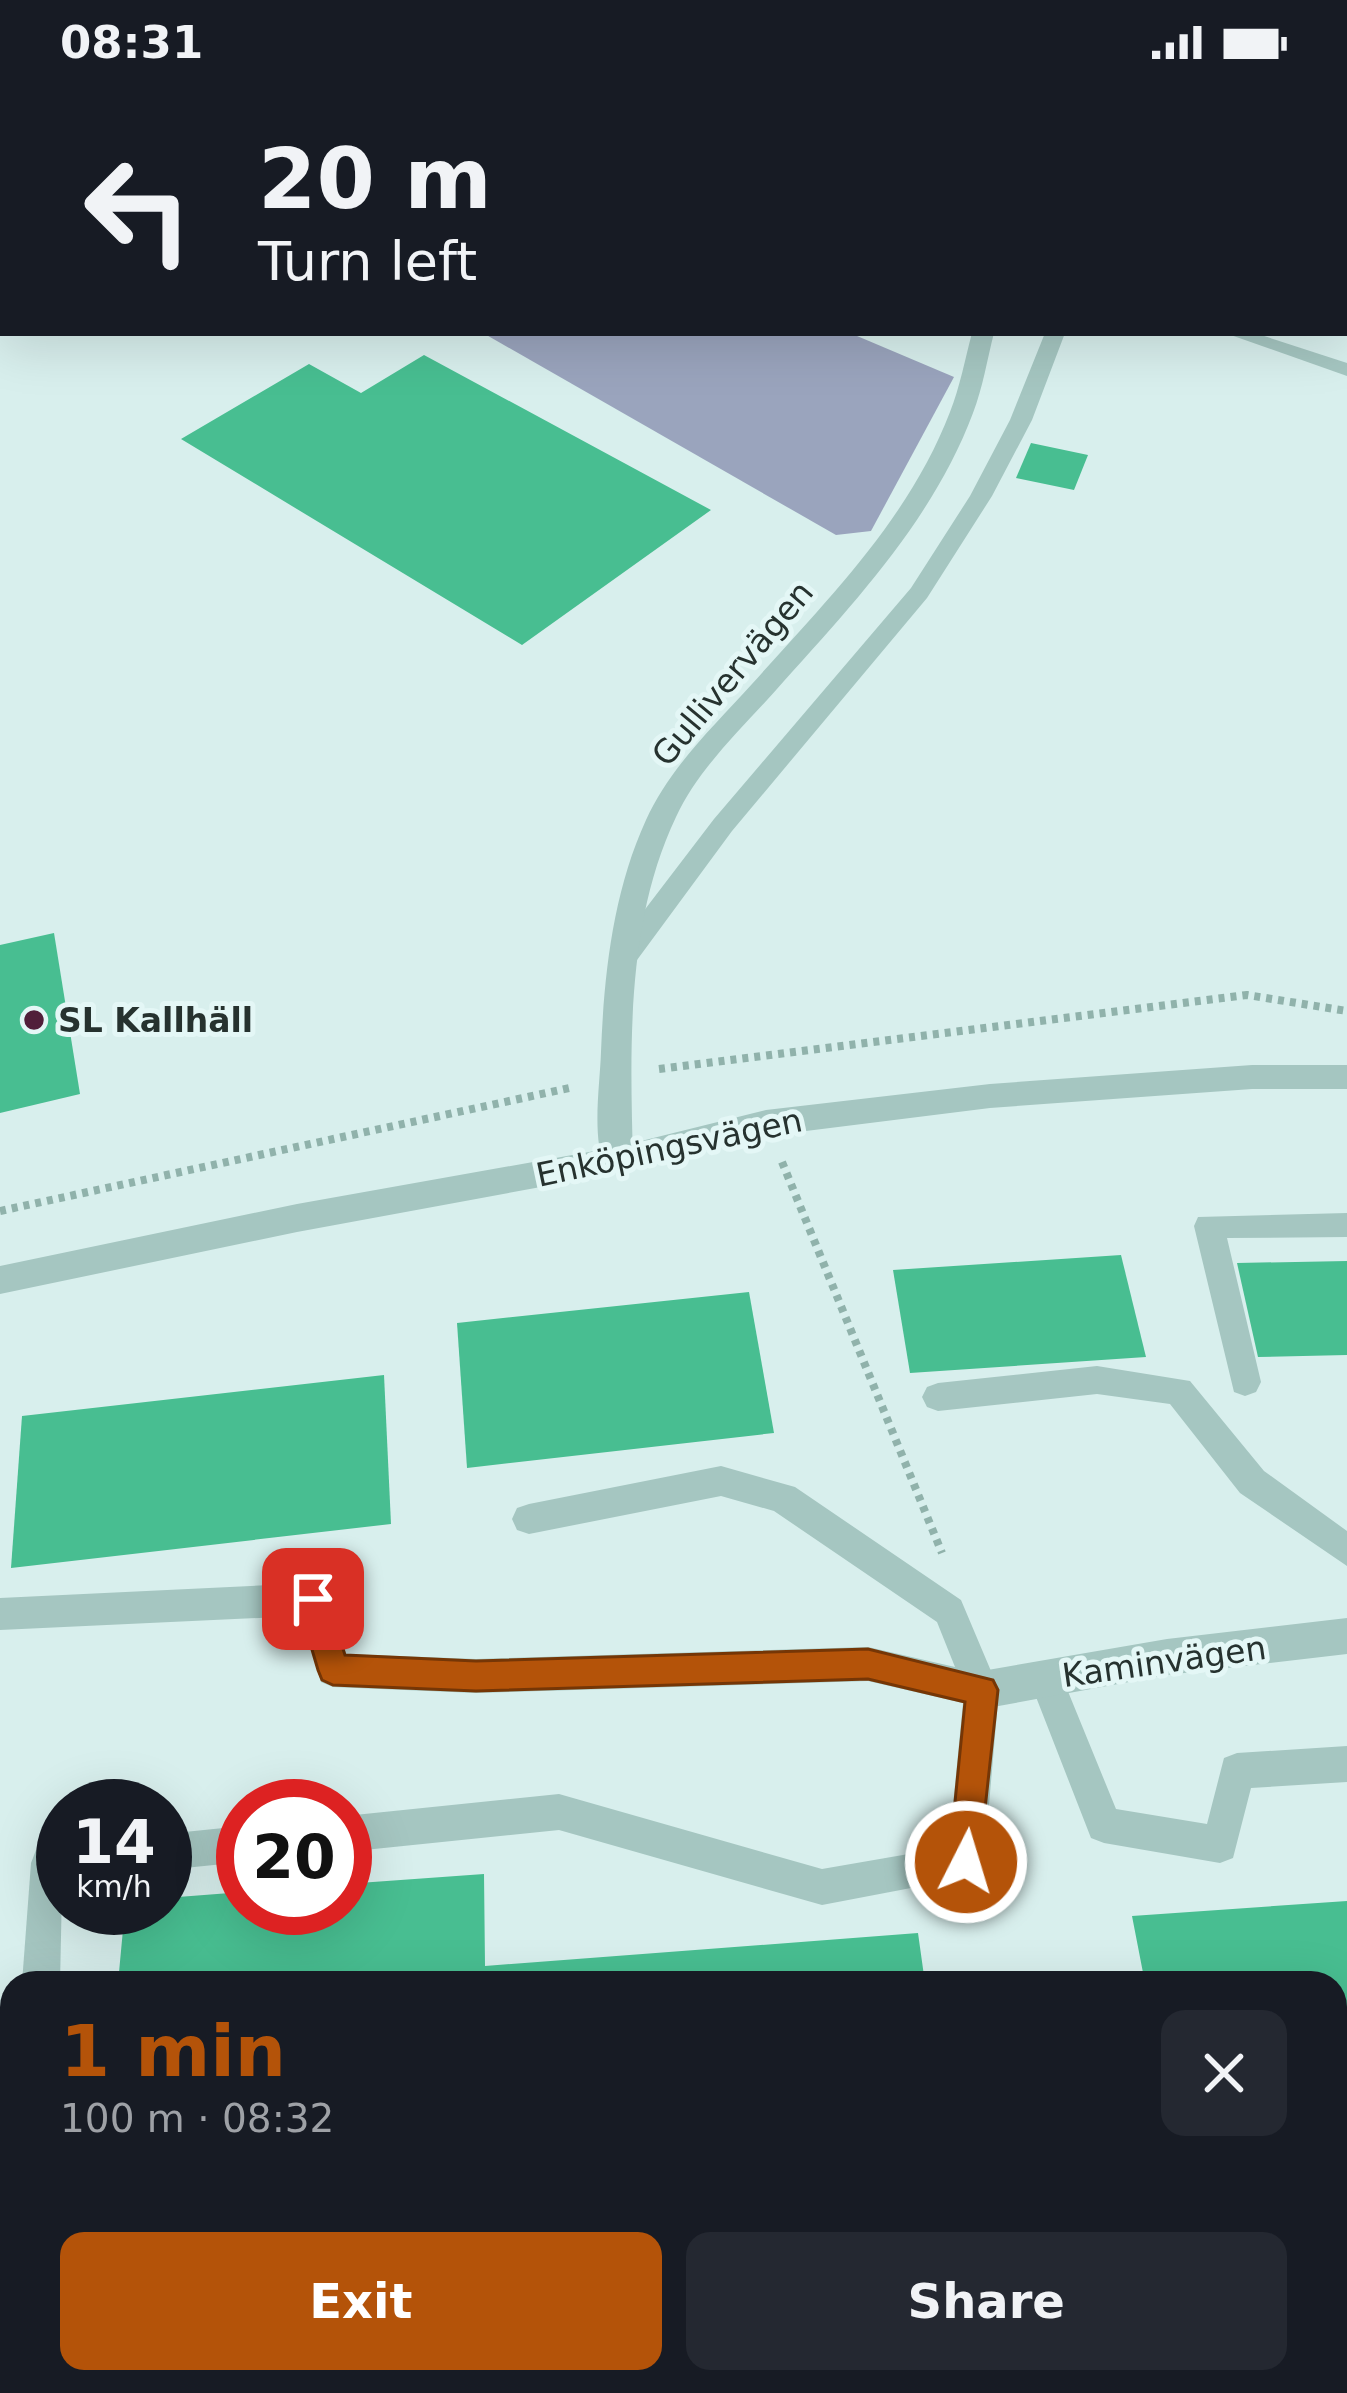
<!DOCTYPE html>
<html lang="en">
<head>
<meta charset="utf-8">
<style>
	body { margin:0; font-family:"DejaVu Sans",sans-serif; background:#242831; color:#f1f3f6; height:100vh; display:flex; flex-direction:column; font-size:45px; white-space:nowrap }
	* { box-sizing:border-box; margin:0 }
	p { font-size:39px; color:#9ea1a6 }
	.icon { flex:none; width:66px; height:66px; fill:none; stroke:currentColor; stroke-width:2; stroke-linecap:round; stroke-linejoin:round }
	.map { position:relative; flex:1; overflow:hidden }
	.side { position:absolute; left:0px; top:1887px; width:1347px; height:423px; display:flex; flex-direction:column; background:#171b24; border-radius:36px 36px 0 0; box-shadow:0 12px 48px #0002 }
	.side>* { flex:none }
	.top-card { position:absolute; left:0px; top:0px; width:1347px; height:252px; box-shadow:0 12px 48px #0002; background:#171b24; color:#f1f3f6; overflow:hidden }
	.speed { position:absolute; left:36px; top:1695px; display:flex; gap:24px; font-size:60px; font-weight:700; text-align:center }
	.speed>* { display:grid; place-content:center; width:156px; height:156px; border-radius:50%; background:#171b24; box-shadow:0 12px 48px #0002; line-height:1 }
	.speed small { font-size:30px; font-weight:400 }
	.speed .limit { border:18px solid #d22; background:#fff; color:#111 }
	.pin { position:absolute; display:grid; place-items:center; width:102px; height:102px; color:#fff; margin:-51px; border-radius:24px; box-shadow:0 6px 18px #0006 }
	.me { position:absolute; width:132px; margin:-66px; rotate:5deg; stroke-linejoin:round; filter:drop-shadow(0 0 9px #0008) }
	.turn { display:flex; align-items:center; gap:42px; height:252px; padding:0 60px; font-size:54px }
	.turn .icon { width:156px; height:156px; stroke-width:2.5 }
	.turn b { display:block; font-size:84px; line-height:102px }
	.round { display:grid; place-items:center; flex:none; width:126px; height:126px; border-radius:24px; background:#242831 }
	.overview { display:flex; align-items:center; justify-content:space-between; height:204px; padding:0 60px }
	h1 { font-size:72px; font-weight:800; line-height:90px; color:#b45309 }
	.primary-button { display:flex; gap:24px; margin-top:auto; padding:24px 60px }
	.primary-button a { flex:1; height:138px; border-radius:24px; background:#b45309; color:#fff; font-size:48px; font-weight:800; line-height:138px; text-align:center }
	.primary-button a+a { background:#242831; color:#f1f3f6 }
	.status { display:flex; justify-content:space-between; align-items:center; height:84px; padding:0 60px; background:#171b24; direction:ltr }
	.status svg { height:33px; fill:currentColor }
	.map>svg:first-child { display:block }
	.green { fill:#9aa4bd }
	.building { fill:#48be91 }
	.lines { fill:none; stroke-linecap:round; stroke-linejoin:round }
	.path-far1 { stroke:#90b2ab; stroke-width:4.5; stroke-dasharray:4.5 4.5; stroke-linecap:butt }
	.path { stroke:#90b2ab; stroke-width:8; stroke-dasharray:6 6; stroke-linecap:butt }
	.service { fill:#a5c6c1; fill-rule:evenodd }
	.minor { fill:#a5c6c1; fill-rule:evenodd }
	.tertiary { fill:#a5c6c1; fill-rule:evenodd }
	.route { fill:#b45309; stroke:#753606; stroke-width:3 }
	.poi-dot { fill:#511f3a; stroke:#e4f7f6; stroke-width:4.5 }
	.labels { text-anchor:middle; stroke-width:10; stroke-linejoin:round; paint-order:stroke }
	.street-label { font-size:33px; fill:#26322f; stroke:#e4f7f6 }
	.poi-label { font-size:33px; font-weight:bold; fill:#26322f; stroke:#e4f7f6; text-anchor:start }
</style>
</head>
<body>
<div class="status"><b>08:31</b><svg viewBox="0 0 49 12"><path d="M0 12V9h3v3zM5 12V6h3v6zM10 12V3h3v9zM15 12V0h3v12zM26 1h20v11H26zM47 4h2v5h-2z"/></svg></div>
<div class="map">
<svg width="1347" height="2309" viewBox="0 0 1347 2309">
	<rect width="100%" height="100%" fill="#d8efed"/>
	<polygon class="green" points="483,249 850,249 954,293 871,447 836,451"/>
	<g class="building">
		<polygon points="424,271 711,426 522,561 181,355 309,280 361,309"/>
		<polygon points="1031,359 1088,371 1074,406 1016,394"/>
		<polygon points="54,849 80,1010 0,1029 0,861"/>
		<polygon points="1121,1171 1146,1273 910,1289 893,1186"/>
		<polygon points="1347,1177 1347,1271 1258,1273 1237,1179"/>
		<polygon points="749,1208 774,1349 467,1384 457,1239"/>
		<polygon points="384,1291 391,1440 11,1484 22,1332"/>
		<polygon points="484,1790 485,1882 918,1849 925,1899 118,1899 125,1824 165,1824 165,1814 243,1808 243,1824 345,1824 345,1800"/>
		<polygon points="1347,1817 1347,2212 1335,2213 1335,1899 1145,1899 1132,1832"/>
	</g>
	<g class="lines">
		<polyline class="path-far1" points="1091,3 1120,0"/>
		<g class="path">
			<polyline points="659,985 1247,911 1347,927"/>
			<polyline points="782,1078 942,1469"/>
			<polyline points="0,1127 574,1003"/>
		</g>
		<g class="service">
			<polygon points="1045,249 1065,249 1032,336 992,412 927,514 732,747 637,876 617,876 614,869 617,862 714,735 911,504 970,412 1010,336"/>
			<polygon points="1225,249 1255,249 1347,279 1347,292"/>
			<polygon points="1347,1129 1347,1153 1227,1154 1261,1298 1256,1308 1245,1312 1234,1308 1194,1142 1198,1133"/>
			<polygon points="1097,1282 1190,1297 1264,1387 1347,1447 1347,1482 1240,1409 1170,1320 1097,1310 938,1327 927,1323 922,1313 927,1303 938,1299"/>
			<polygon points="721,1382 795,1403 961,1516 999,1606 984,1778 979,1791 822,1821 559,1746 345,1768 345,1732 559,1710 822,1785 949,1763 963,1619 868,1597 476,1609 333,1603 321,1598 301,1532 0,1546 0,1514 313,1499 325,1504 346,1570 476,1575 868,1563 955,1583 937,1538 774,1427 721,1412 529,1450 517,1446 512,1435 517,1424 529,1420"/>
			<polygon points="1046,1578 1058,1583 1116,1725 1207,1740 1224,1674 1237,1669 1347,1662 1347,1698 1251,1704 1233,1774 1220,1779 1104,1759 1091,1754 1029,1595 1034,1583"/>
			<polygon points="243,1742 243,1778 165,1786 165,1750"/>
			<polygon points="63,1760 60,1899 22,1899 31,1779 36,1766"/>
			<polygon points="12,2274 12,2298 33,2298 32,2309 0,2309 0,2279"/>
		</g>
		<g class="minor">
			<polygon points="1033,0 1053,0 1054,3 1034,3"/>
			<path d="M972,249H994C987,276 983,303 973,329C934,433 857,516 784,597C747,640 700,681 676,733C626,838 630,963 633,1076L628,1085L617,1089L606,1085C591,1055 600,1001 601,968C604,890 613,808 646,736C670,683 714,642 752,600C827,516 909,435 950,328C960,303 965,275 972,249Z"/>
			<polygon points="1347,1534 1347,1570 1167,1591 982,1625 968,1619 963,1606 968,1593 982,1587 1167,1555"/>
		</g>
		<polygon class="tertiary" points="1252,981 1347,981 1347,1005 1252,1005 990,1024 766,1052 617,1089 297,1148 0,1210 0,1182 297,1120 617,1063 766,1026 990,1000"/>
	</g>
	<polygon class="route" points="313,1500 324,1505 345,1571 476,1577 868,1565 993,1596 998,1606 978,1789 966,1794 954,1789 949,1778 965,1618 868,1595 476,1607 333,1601 322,1596 318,1586 297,1515 302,1505"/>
	<circle class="poi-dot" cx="34" cy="936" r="12"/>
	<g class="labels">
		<g class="street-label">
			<text transform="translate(732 589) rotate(-50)" y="12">Gullivervägen</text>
			<text transform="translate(669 1063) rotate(-12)" y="12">Enköpingsvägen</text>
			<text transform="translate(1164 1577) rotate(-8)" y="12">Kaminvägen</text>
		</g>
		<g class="poi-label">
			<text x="58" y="948">SL Kallhäll</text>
		</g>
	</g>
</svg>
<div class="speed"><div>14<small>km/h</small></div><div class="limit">20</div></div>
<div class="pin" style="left:313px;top:1515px;background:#d93025"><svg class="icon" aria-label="arrive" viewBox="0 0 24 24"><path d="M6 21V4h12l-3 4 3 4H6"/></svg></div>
<svg class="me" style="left:966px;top:1778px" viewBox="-20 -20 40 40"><circle r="17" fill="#b45309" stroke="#fff" stroke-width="3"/><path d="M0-11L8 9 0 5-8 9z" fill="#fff"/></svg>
<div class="top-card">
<div class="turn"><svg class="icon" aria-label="left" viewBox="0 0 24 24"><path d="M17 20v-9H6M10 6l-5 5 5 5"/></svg><div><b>20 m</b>Turn left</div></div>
</div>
<section class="side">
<div class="overview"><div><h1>1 min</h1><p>100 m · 08:32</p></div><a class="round"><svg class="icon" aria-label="close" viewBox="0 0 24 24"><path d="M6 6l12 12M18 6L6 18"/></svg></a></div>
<div class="primary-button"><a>Exit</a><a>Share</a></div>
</section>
</div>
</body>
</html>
